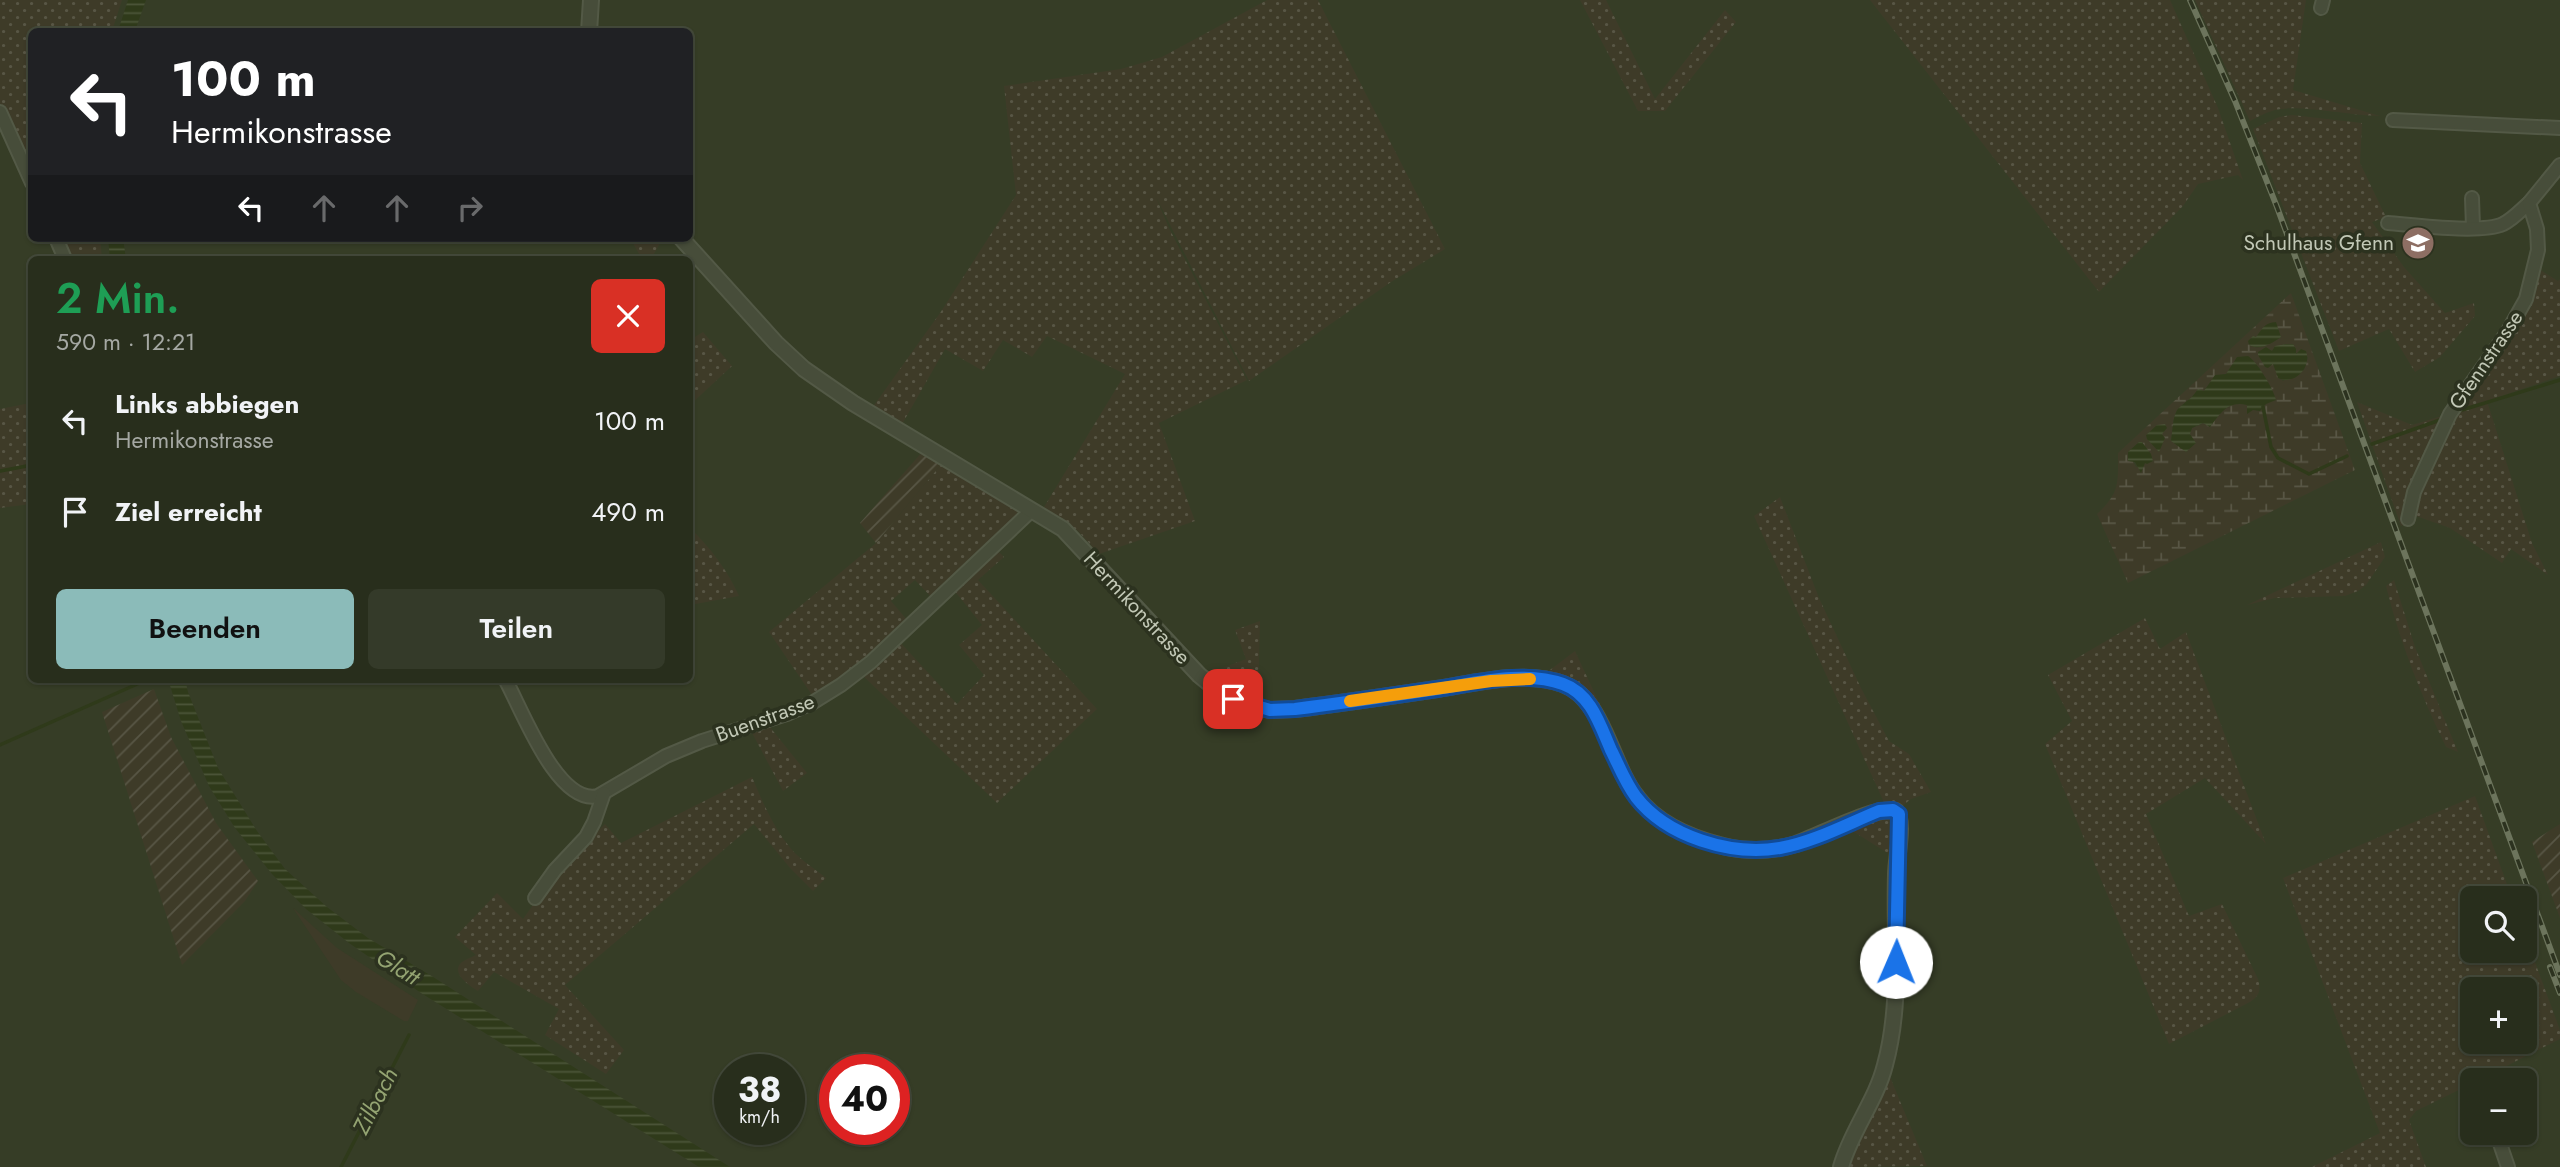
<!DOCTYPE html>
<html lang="de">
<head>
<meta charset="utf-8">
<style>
	body { margin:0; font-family:Jost,sans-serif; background:#343a29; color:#f1f3f6; height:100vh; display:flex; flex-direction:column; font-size:26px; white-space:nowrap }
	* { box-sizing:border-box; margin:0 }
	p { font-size:23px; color:#a5a8a3 }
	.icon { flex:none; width:38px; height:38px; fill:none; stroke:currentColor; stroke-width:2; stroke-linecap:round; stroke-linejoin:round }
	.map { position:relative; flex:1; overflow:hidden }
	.side { position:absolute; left:28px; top:256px; width:665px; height:427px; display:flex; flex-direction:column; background:#282e1c; border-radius:10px; box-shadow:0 2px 5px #0004,0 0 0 2px #444a3b }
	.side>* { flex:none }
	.banner { position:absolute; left:28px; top:28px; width:665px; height:214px; border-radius:10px; box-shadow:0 2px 5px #0004,0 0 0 2px #444a3b; background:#202124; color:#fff; overflow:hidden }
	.tools { position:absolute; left:2460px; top:886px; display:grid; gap:14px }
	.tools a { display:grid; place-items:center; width:77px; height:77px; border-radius:10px; background:#282e1c; box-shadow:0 2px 5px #0004,0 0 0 2px #444a3b; font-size:35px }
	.speed { position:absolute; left:714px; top:1054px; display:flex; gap:14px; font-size:35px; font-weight:700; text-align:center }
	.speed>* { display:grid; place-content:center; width:91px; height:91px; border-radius:50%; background:#282e1c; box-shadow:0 2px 5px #0004,0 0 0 2px #444a3b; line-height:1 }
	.speed small { font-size:18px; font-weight:400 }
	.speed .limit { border:10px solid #d22; background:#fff; color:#111 }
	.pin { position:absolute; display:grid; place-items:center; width:60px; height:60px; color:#fff; margin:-30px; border-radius:14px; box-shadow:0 4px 10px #0006 }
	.me { position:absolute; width:77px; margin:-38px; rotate:1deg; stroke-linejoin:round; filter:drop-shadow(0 0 5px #0008) }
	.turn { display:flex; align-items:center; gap:24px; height:147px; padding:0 28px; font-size:32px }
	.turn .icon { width:91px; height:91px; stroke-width:2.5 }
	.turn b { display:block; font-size:49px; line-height:60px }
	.lanes { display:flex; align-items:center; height:66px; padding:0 28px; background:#0003; justify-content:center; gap:35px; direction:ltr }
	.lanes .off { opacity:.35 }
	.round { display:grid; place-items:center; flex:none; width:74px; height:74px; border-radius:10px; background:#343a29 }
	.overview { display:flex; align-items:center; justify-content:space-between; height:119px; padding:0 28px }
	h1 { font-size:42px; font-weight:600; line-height:52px; color:#1e9e55 }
	.button { display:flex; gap:14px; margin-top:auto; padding:14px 28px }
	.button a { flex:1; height:80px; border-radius:10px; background:#8bbbb9; color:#111; font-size:28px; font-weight:600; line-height:80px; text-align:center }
	.button a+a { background:#343a29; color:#f1f3f6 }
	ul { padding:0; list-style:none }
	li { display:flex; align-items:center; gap:21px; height:91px; padding:0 28px }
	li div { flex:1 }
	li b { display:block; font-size:26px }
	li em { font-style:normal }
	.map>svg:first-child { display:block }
	.grass { fill:url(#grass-dots); fill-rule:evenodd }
	.wetland { fill:url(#wetland-marsh); fill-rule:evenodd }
	.park { fill:#3e3b28 }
	.garden { fill:url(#garden-furrows) }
	.water { fill:url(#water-rules) }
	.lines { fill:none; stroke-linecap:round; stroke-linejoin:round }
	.stream { stroke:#2f3a1a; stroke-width:3.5 }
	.minor-casing { stroke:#535946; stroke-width:16 }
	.tertiary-casing { stroke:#535946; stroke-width:18 }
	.minor { stroke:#474d3a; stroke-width:12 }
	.tertiary { stroke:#474d3a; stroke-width:14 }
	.rail-casing { stroke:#6c745c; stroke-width:6 }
	.rail { stroke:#2c321f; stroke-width:3.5; stroke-dasharray:10; stroke-linecap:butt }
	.route-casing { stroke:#114b97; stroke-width:18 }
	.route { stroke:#1a73e8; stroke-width:12 }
	.slow { stroke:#f59e0b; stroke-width:12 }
	.labels { text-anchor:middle; stroke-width:7; stroke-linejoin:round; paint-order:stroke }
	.poi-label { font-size:21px; fill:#c2c8b6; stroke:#2c321f; text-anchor:end }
	.street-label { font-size:21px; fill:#c2c8b6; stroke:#2c321f }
	.water-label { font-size:23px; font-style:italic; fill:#94a472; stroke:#2c321f }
</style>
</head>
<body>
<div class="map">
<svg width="2560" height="1167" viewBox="0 0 2560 1167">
	<defs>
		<pattern id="grass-dots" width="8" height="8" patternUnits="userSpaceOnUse" patternTransform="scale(1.75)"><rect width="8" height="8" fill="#3e3b28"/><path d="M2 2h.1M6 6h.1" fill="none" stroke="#585645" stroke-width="1.8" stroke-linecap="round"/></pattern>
		<pattern id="wetland-marsh" width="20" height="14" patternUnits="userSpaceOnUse" patternTransform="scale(1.75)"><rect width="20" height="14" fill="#3e3b28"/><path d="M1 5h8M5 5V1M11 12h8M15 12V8" fill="none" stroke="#585645"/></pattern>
		<pattern id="garden-furrows" width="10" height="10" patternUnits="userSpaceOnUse" patternTransform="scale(1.75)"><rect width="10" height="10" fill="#3e3b28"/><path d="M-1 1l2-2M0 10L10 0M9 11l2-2" fill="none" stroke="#585645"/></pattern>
		<pattern id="water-rules" width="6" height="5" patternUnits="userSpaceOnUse" patternTransform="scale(1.75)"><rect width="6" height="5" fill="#2f3a1a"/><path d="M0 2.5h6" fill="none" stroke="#4c5539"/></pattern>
	</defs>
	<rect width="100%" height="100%" fill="#363d26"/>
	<g class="grass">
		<polygon points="0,0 122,0 112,31 32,32 31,174 0,104"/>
		<polygon points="1267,0 1318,0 1445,249 1391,282 1249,381 1156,197 1169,228 1247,380 1159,423 1195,521 1099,554 1078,531 1044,507 1125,374 1047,336 1032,357 1003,340 983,371 945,349 901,426 872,408 940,313 1016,195 1004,86 1121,69 1162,57"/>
		<polygon points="1580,0 1606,0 1655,99 1725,10 1736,22 1665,111 1638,111"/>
		<polygon points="1870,0 2170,0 2218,108 2243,180 2238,175 2198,184 2183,206 2099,292"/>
		<path d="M2195,0H2306L2293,90L2380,116C2351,116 2299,104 2275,110C2267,112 2258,117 2250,121Z"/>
		<polygon points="2292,115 2362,123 2360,163 2386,217 2372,222 2404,267 2445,313 2474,303 2475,316 2440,357 2415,372 2389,329 2339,351 2253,129 2279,117"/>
		<polygon points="60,238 100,238 102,259 70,259"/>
		<polygon points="630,238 663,238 651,259 642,259"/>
		<polygon points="2537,268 2558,281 2560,279 2560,376 2487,401 2532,543 2548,575 2511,549 2502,563 2450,528 2416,516 2412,509 2458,406"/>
		<polygon points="703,332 732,366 690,405 690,340"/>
		<polygon points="2357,402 2412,425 2445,415 2406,524 2401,526"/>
		<polygon points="25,404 31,404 31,504 0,508 0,409"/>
		<polygon points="943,462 1017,508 1017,520 932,598 915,580 891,601 908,621 868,659 814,698 769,632 876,543"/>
		<polygon points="1780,497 1819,598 1861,688 1889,741 1909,754 1931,792 1911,799 1896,811 1897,859 1843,825 1887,809 1754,516"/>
		<path d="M690,528C710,547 728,571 739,596L690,605Z"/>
		<polygon points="2381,542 2385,557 2366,585 2358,591 2345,596 2275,598 2247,605"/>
		<polygon points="997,550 1004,557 978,580 1097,709 997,803 863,676 899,641 957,704 984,675 959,645 982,625 953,589"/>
		<path d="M2394,580L2415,647L2458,752L2446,747C2421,695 2400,643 2386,586Z"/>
		<path d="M2145,618L2160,649L2186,632L2266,844L2205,778L2146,814L2189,916L2222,904L2258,979C2261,989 2260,996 2250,1002L2169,1044L2045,744L2072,721L2048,675Z"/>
		<polygon points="1260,621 1258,699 1223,684 1209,673 1246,659 1235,630"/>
		<polygon points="1575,651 1650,812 1584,698 1538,679"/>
		<polygon points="769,726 807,773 783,791 751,731"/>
		<path d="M752,777C763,803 774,829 792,850C801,860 815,869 826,878L813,891L790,868L754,824L565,985L624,1050L606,1074L545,1035L559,1009L494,972L478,991C470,986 452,974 460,964C463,960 472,957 476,955L455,937L497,893L523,919L557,871L605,824L621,843Z"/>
		<path d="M2475,796L2512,898H2473V950H2525V935L2560,1030V1039L2479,1080H2473V1083L2416,1111L2409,1120L2426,1167H2312L2380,1133L2283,878ZM2473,989H2525V1041H2473Z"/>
		<polygon points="1885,1065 1927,1166 1841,1167"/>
	</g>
	<path class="wetland" d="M2291,293L2355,470L2128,583L2097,514C2120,492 2118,484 2118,453ZM2272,351L2294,353L2308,357L2304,370L2283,381L2279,378ZM2259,367C2266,382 2272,395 2260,411C2252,410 2251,406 2243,404C2227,400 2218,416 2210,427L2204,423L2192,428L2190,434L2171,441C2173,431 2172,412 2181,406C2188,400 2192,398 2198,390L2204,391L2215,376ZM2139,442L2151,454L2143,465L2136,467L2128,452Z"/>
	<polygon class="park" points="293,908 337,948 418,1000 408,1021 404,1021 356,992 341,980"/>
	<g class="garden">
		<polygon points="923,451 943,462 876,543 860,523"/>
		<polygon points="154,689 171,737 216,823 258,881 245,901 182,965 102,712"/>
		<polygon points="2560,824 2560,918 2532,842"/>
	</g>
	<g class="water">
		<polygon points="128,0 146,0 135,31 118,31"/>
		<polygon points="108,238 123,238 126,259 110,259"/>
		<path d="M2276,322L2281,337C2271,344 2260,351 2249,345L2248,341L2253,336L2256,337C2263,328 2264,323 2276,322Z"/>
		<path d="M2286,344H2293L2296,349V354L2301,349L2306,351C2312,367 2295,386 2278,378L2273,364L2268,368L2265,367L2258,355V352L2266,347L2272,351L2275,346Z"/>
		<path d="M2248,356C2257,361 2274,390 2276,400L2266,404L2260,411L2253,410L2247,414V405C2228,400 2220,414 2210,427L2203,423L2192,428L2190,434L2196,443L2186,452L2171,441C2173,431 2172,412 2181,406C2188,400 2192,398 2198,389L2204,391L2215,375L2226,374L2237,357Z"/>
		<polygon points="2165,424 2167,428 2162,434 2165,438 2159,452 2147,439 2146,435 2157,425"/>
		<polygon points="2139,442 2142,442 2151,454 2153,461 2147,464 2145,463 2141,473 2135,462 2128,461 2128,452"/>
		<polygon points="168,679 185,679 188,692 218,768 257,831 285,869 327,907 368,938 430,975 730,1167 699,1167 421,993 349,943 306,909 272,874 235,828 209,786 181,721"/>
	</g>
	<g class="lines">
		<g class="stream">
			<polyline points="2263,407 2271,447 2278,458 2309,474 2347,456"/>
			<polyline points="2462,410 2560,380"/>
			<polyline points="2372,444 2440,420"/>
			<polyline points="0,471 32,465"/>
			<polyline points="0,745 144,681"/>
			<polyline points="341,1167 409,1035"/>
		</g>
		<defs>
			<g id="minor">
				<polyline points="2321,8 2323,0"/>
				<polyline points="0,112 32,183"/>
				<polyline points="2393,120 2560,128"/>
				<polyline points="2472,198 2473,227"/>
				<path d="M2388,223C2414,225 2481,234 2503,224C2513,219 2521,210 2529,203"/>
				<polyline points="56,238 65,259"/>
				<polyline points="2408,519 2414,492 2450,414 2508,331 2526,299 2538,250 2537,229 2529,203 2560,165"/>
				<path d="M505,679C521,707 557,806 598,796L666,756L702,741L787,714L812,703L841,685L871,662L1032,510"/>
				<polyline points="535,898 555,870 586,837 594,822 604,793"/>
				<polyline points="2496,1132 2508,1167"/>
			</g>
			<g id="tertiary">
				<polyline points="589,32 591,0"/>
				<path d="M681,238L776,343L804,369L853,403L1063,529L1199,675L1216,689L1233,699L1251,706L1270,710L1295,709C1343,703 1390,696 1437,689C1476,683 1525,670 1563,684C1604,699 1611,765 1637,797C1657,824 1691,838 1723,846C1747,852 1773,851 1796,844C1819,836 1876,805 1896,811C1905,822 1896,858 1896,874C1894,937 1902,1003 1885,1065C1876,1101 1851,1131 1841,1167"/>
			</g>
		</defs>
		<use href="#minor" class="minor-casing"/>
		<use href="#tertiary" class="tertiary-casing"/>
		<use href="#minor" class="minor"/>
		<use href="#tertiary" class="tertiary"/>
		<defs>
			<g id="rail">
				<polyline points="2190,0 2235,101 2277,207 2560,975"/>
				<polyline points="2550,967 2560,993"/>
			</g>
		</defs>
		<use href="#rail" class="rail-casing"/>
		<use href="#rail" class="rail"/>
	</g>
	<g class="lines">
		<defs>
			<path id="route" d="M1233,699L1270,710L1295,709C1343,703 1390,696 1437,689C1476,683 1524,670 1563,684C1591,694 1600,725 1611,750C1619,766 1625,782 1636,797C1667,837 1731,856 1780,848C1814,842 1847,824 1879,811L1893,810L1899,814L1896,962"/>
		</defs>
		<use href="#route" class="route-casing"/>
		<use href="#route" class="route"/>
		<polyline class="slow" points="1350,701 1491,681 1530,679"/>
	</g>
	<defs>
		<symbol id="school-disc" viewBox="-11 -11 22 22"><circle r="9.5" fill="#8d6e63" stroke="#2c321f"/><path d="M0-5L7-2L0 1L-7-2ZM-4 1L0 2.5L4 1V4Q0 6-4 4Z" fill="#fff"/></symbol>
	</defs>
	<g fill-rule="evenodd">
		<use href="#school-disc" x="2399" y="224" width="38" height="38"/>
	</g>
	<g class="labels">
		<g class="poi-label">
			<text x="2394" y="250">Schulhaus Gfenn</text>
		</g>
		<g class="street-label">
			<text transform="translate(2486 360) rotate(-56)" y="7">Gfennstrasse</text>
			<text transform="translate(1137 608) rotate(47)" y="7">Hermikonstrasse</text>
			<text transform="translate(765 718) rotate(-20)" y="7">Buenstrasse</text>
		</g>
		<g class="water-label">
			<text transform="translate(398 967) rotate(32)" y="8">Glatt</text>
			<text transform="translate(375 1101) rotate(-63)" y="8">Zilbach</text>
		</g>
	</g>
</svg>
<div class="tools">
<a><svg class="icon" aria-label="search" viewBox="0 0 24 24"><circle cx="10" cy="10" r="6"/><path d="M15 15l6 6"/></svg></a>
<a>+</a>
<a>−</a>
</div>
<div class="speed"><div>38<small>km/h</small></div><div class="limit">40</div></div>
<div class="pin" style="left:1233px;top:699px;background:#d93025"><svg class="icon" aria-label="arrive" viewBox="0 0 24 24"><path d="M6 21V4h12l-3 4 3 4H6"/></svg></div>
<svg class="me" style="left:1896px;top:962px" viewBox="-20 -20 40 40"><circle r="19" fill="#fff"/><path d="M0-13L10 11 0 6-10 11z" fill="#1a73e8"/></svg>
<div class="banner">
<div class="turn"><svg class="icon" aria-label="left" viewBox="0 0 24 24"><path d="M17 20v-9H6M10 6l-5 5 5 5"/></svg><div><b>100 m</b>Hermikonstrasse</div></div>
<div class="lanes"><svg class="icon" aria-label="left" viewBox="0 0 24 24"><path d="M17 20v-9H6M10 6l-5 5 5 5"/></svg><svg class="icon off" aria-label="ahead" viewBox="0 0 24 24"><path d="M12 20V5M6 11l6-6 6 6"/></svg><svg class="icon off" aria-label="ahead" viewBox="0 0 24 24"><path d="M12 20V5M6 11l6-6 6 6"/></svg><svg class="icon off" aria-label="right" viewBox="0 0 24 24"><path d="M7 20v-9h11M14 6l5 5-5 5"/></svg></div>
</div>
<section class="side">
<div class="overview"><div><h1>2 Min.</h1><p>590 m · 12:21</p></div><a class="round" style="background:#d93025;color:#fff"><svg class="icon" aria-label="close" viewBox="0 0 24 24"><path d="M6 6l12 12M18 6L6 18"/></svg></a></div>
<ul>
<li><svg class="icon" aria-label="left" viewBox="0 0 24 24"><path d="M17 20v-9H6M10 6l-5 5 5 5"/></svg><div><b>Links abbiegen</b><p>Hermikonstrasse</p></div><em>100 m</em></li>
<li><svg class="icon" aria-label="arrive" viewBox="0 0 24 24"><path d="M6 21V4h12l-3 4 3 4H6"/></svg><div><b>Ziel erreicht</b></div><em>490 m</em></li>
</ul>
<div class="button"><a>Beenden</a><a>Teilen</a></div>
</section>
</div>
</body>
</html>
